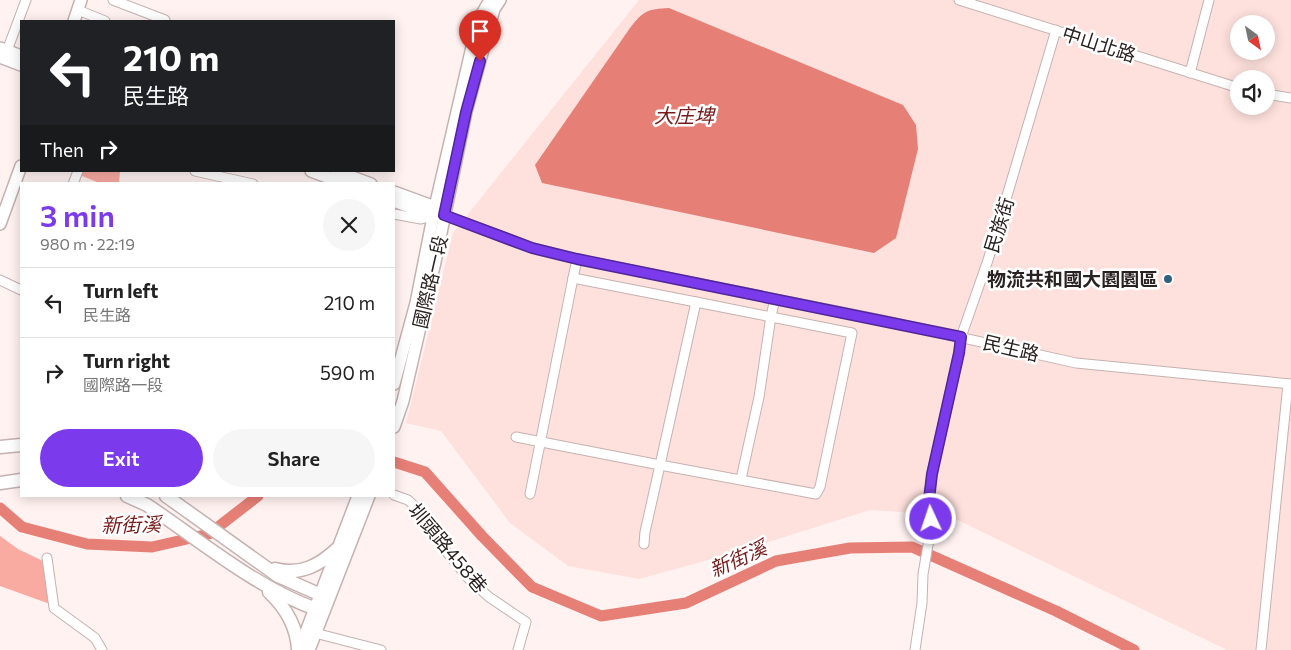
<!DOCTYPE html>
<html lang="en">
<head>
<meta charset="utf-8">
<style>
	body { margin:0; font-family:Commissioner,"Noto Sans TC",sans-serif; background:#f6f6f6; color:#222; height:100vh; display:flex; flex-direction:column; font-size:19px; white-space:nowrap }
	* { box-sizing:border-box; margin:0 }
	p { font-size:16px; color:#767676 }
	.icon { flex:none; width:28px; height:28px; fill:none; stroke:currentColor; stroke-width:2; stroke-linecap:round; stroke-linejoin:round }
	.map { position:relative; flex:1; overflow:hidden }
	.sheet { position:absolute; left:20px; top:182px; width:375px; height:315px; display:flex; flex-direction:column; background:#fff; border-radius:0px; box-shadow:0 2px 12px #0003 }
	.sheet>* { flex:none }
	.banner { position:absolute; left:20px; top:20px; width:375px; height:152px; border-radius:0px; box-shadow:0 2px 12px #0003; background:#202124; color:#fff; overflow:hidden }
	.needle { width:32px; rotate:147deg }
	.fabs { position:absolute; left:1230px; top:15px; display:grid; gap:10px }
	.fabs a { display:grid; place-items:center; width:45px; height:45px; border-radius:50%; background:#fff; box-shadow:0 2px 12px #0003; font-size:25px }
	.pin { position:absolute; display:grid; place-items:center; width:42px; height:42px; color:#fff; margin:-51px -21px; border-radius:50% 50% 50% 0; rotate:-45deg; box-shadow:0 0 5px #0007 }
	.pin .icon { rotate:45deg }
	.me { position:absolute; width:55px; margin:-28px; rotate:357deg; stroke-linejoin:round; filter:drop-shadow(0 0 4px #0008) }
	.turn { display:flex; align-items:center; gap:18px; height:105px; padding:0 20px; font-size:22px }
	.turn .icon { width:65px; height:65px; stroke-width:2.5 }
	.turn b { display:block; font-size:35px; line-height:42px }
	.then { display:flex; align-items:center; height:48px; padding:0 20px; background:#0003; gap:10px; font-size:19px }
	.round { display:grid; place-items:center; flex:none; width:52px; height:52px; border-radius:26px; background:#f6f6f6 }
	.head { display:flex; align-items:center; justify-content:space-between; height:85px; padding:0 20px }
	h1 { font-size:30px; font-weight:600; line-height:38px; color:#7c3aed }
	.action { display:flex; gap:10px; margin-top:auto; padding:10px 20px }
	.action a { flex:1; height:58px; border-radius:30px; background:#7c3aed; color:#fff; font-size:20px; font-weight:600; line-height:58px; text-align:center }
	.action a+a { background:#f6f6f6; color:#222 }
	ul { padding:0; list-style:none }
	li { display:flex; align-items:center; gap:15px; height:70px; padding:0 20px; border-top:1px solid #e0e0e0 }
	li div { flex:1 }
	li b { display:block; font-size:19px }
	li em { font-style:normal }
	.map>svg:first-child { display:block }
	.built { fill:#fee1dd; fill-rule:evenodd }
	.green { fill:#f9aba2 }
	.water { fill:#e67f76 }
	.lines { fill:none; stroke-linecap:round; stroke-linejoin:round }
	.river { stroke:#e67f76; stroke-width:11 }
	.minor-casing { stroke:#c5b2b0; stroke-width:11 }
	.major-casing { stroke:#c5b2b0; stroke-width:14 }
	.highway-casing { stroke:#c5b2b0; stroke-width:15 }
	.minor { stroke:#fff; stroke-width:9 }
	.major { stroke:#fff; stroke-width:11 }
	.highway { stroke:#fff; stroke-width:12 }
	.route-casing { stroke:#51269a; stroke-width:12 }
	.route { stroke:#7c3aed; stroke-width:9 }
	.poi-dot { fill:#2e617e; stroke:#fff; stroke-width:2 }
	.labels { text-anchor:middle; stroke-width:5; stroke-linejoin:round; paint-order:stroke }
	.street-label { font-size:19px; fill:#292221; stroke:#fff }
	.poi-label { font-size:19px; font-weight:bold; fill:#292221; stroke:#fff; text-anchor:end }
	.water-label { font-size:20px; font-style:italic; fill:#771b1a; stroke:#fff }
</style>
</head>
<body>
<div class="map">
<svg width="1291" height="650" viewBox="0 0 1291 650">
	<rect width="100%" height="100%" fill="#fff2f1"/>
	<path class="built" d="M639,0H1291V650H1227L947,515L870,510L730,554L639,579L568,566L510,523L441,431L406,423L453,233ZM1239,24H1266V51H1239ZM1239,79H1266V106H1239Z"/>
	<g class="green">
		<polygon points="78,171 120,171 119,184 102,184 77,174"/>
		<polygon points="0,536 18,549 45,562 50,604 0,586"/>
	</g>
	<path class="water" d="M669,8L903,105L916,125L918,149L896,238L874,253L542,183L535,165L630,28C643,11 647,9 669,8Z"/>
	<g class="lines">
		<g class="river">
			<polyline points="394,462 425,472 482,536 532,587 601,616 686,603 776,561 850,548 912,547 1056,611 1134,650"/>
			<polyline points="0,508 22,527 87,544 152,547 209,534 258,496"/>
		</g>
		<defs>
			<g id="minor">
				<polyline points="113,0 165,20"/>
				<polyline points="959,0 1239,88"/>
				<polyline points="78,10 105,21"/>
				<polyline points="5,56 26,0"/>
				<polyline points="1190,73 1209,0"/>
				<polyline points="1266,94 1291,98"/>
				<polyline points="195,171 253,184"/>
				<polyline points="73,184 78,171"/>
				<polyline points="394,214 421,219 433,216"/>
				<polyline points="444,215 531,247 577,259 882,320 1076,363 1291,384"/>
				<polyline points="573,278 577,259"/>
				<polyline points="0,280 21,290"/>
				<polygon points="696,302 852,333 820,487 816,494 660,465"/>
				<polyline points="516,437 660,465 645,532 644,544"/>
				<polyline points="741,479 759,397 771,316 775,299"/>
				<polyline points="530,494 573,278 696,302"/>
				<polyline points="394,495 408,500 424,515 440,544 469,579 489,597 526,622 518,650"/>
				<polyline points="47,558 54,608 95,638 102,650"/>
				<polyline points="311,632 381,650"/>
				<polyline points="915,650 922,603 923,574 930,533 929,499 932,474 959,353 961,337 988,260 1056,30"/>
				<polyline points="1261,650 1288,384"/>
			</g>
			<g id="major">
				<polyline points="74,21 81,0"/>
				<polyline points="0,48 21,56"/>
				<polyline points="0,57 21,65"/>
				<polyline points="311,171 346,184"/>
				<polyline points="336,171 371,184"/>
				<polyline points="394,192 435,207 439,211"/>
				<polyline points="394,201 433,216 440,215"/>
				<polyline points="0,224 21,166"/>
				<polyline points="394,384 416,303 435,207 478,21 490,0"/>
				<polyline points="394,427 403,401 435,262 466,112 494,9 500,0"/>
				<polyline points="299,650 358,496"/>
				<polyline points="309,650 369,496"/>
			</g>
			<g id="highway">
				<polyline points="0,447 21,445"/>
				<polyline points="0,483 21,480"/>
				<path d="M127,496L147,505C201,541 255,587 316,609"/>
				<polyline points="166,496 278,576 321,595"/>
				<path d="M275,569C301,576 320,565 339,547"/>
				<path d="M269,592C285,607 297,627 298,650"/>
			</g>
		</defs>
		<use href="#minor" class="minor-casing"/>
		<use href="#major" class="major-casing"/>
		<use href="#highway" class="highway-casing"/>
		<use href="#minor" class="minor"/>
		<use href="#major" class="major"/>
		<use href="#highway" class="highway"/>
	</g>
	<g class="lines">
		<defs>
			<polyline id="route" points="480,61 466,112 444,215 532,248 577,259 961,337 959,353 932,474 929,499 931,519"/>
		</defs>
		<use href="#route" class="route-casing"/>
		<use href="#route" class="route"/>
	</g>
	<circle class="poi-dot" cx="1168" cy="279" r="5"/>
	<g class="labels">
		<g class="street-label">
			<text transform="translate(1099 44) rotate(18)" y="7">中山北路</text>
			<text transform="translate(999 225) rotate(-73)" y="7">民族街</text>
			<text transform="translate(430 282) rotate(-77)" y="7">國際路一段</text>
			<text transform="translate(1011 348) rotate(13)" y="7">民生路</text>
			<text transform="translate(448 548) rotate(50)" y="7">圳頭路458巷</text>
		</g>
		<g class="poi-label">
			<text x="1158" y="286">物流共和國大園園區</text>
		</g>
		<g class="water-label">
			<text x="684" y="123">大庄埤</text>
			<text transform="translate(131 525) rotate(-1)" y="7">新街溪</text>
			<text transform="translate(738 559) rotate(-24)" y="7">新街溪</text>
		</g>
	</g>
</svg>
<div class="fabs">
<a><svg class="needle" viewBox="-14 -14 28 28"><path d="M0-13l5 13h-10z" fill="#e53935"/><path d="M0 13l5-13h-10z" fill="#767676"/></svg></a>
<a><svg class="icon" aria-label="sound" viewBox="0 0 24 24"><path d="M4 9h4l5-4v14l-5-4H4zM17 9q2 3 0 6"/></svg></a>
</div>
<div class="pin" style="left:480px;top:61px;background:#d93025"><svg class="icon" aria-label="arrive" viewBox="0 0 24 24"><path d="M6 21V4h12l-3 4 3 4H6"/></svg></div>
<svg class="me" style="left:931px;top:519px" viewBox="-20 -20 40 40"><circle r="17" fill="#7c3aed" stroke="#fff" stroke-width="3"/><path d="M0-11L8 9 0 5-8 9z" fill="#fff"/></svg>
<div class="banner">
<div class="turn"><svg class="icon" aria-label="left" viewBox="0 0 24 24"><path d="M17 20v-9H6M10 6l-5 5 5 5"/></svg><div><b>210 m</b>民生路</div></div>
<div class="then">Then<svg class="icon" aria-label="right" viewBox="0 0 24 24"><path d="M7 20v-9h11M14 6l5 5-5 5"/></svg></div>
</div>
<section class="sheet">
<div class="head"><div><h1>3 min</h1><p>980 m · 22:19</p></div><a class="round"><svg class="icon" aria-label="close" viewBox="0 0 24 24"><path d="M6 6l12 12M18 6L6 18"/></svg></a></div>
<ul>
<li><svg class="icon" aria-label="left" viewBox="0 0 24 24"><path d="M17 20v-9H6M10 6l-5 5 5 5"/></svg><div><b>Turn left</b><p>民生路</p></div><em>210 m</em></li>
<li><svg class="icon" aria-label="right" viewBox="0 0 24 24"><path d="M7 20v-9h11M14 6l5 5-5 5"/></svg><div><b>Turn right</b><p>國際路一段</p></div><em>590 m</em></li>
</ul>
<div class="action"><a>Exit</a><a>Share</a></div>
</section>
</div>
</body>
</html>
